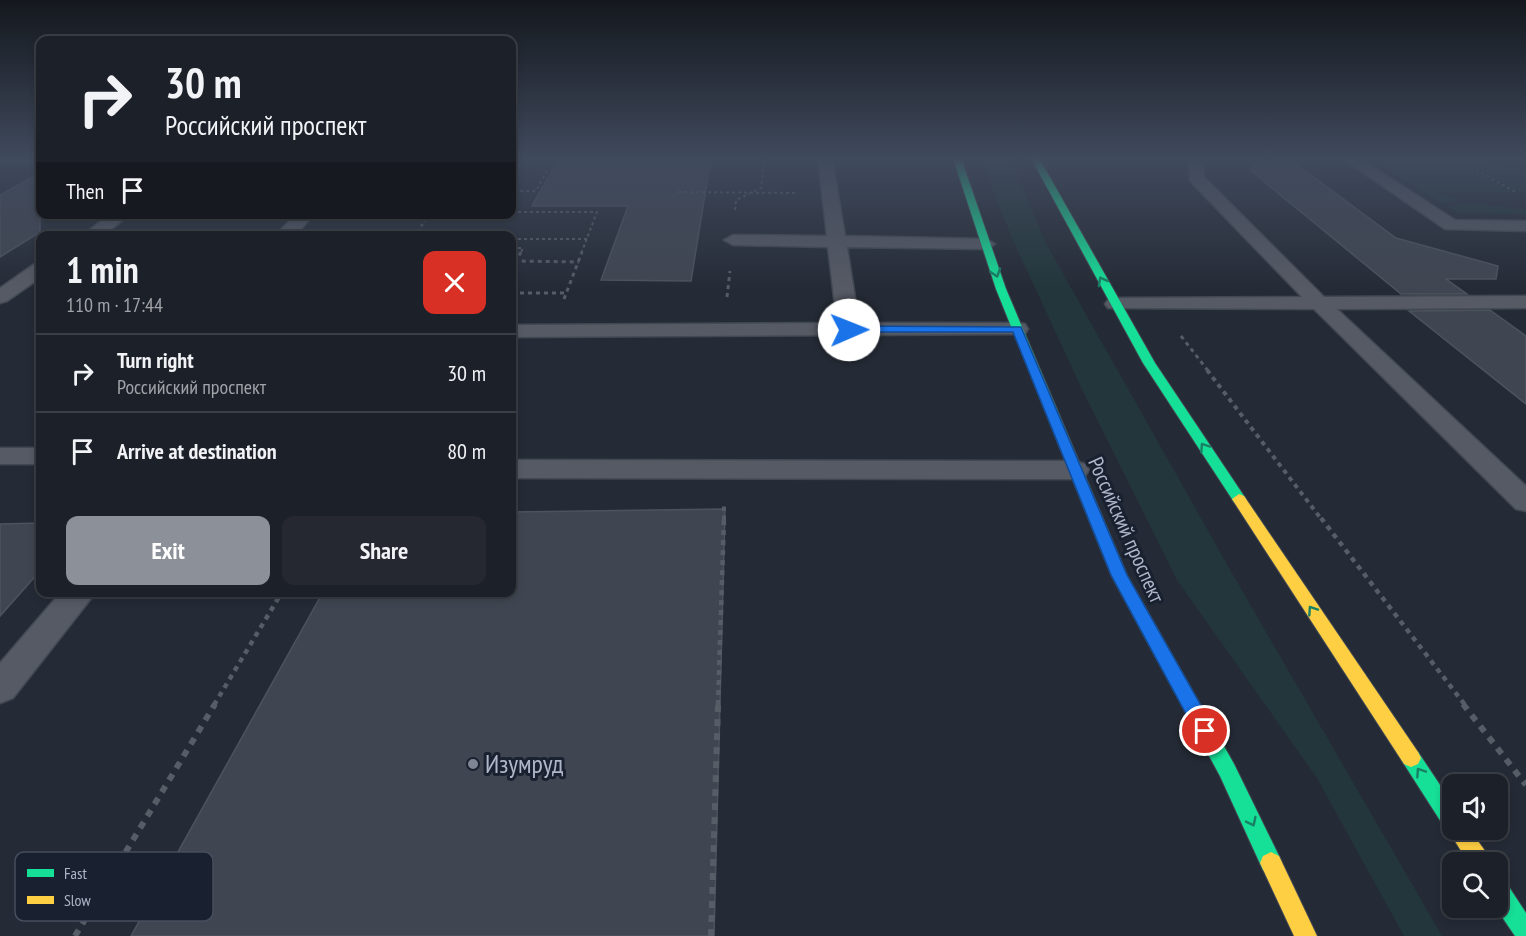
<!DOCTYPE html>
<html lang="en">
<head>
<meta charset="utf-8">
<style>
	body { margin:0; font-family:"PT Sans Narrow",sans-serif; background:#252830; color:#f1f3f6; height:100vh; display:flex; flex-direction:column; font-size:22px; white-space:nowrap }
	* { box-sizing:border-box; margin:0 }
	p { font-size:20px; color:#a0a3a8 }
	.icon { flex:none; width:33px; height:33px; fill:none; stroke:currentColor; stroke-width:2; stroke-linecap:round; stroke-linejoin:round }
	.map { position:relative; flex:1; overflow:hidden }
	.side { position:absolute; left:36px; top:231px; width:480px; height:366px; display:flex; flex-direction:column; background:#1c2028; border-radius:12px; box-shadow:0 3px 9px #0003,0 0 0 2px #3a3e45 }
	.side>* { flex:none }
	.top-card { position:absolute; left:36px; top:36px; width:480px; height:183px; border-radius:12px; box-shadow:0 3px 9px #0003,0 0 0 2px #3a3e45; background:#1c2028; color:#f1f3f6; overflow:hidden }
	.tools { position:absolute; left:1442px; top:774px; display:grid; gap:12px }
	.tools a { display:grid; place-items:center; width:66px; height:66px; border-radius:12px; background:#1c2028; box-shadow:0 3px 9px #0003,0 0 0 2px #3a3e45; font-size:30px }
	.pin { position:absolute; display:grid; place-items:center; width:51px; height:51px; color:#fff; margin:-26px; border:3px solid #fff; border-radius:50%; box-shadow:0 2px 6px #0007 }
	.me { position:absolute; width:66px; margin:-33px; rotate:89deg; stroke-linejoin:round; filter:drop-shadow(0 0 4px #0008) }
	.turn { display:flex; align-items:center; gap:21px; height:126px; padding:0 30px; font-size:27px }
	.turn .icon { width:78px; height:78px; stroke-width:2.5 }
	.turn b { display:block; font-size:42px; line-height:51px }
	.then { display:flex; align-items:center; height:57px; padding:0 30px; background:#0003; gap:12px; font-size:22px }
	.round { display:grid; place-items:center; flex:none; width:63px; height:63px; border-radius:12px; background:#252830 }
	.headline { display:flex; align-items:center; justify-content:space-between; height:102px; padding:0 30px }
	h1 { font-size:36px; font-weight:700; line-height:45px }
	.button { display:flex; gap:12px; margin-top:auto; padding:12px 30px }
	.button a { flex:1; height:69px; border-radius:12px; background:#8c9099; color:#fff; font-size:24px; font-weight:700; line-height:69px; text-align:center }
	.button a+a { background:#252830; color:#f1f3f6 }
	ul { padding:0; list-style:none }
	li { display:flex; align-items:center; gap:18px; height:78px; padding:0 30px; border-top:2px solid #3a3e45 }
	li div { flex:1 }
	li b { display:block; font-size:22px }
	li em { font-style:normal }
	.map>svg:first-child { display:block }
	.green { fill:#22363b }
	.building { fill:#404651; stroke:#4d535e; stroke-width:1.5 }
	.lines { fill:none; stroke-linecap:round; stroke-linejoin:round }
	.lane-casing { stroke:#424852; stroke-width:3 }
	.fast-casing { stroke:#424852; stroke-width:2 }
	.slow-casing { stroke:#424852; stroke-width:2 }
	.path-far4 { stroke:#575d66; stroke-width:2; stroke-dasharray:3 3; stroke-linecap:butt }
	.path-far3 { stroke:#575d66; stroke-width:3; stroke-dasharray:4 4; stroke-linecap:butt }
	.path-far2 { stroke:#575d66; stroke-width:4; stroke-dasharray:4.5 4.5; stroke-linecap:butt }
	.path-far1 { stroke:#575d66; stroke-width:4.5; stroke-dasharray:5 5; stroke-linecap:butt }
	.path { stroke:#575d66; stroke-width:6; stroke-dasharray:7 7; stroke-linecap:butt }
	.lane { fill:#565a64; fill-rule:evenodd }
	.fast { fill:#16e098; fill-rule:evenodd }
	.slow { fill:#ffcf43; fill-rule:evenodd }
	.oneway { stroke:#188064 }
	.route { fill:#1a73e8; stroke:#114b97; stroke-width:1.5 }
	.poi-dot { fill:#7e8595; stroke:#192130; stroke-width:2 }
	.labels { text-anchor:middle; stroke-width:6; stroke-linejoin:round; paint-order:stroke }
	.street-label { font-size:21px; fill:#aeb6c8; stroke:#192130 }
	.near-poi-label { font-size:26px; fill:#aeb6c8; stroke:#192130; text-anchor:start }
	.key { fill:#192130; stroke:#464e5e; stroke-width:1.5 }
	.key-label { font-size:16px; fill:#aeb6c8 }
</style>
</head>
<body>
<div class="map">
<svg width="1526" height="936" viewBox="0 0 1526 936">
	<rect width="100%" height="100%" fill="#252b36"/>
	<g class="green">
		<polygon points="981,158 1009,158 1048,247 1233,575 1442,936 1404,936 1317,778 1177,580 1081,387 1011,236"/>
		<polygon points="1371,158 1452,158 1512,192 1437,192 1461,201 1441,203"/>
		<polygon points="1458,158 1488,158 1486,161 1526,170 1526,192 1519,192"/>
		<polygon points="1470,203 1526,210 1526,214 1458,213 1446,206"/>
	</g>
	<g class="building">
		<polygon points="559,158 711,158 691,281 601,280 628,206 532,206"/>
		<polygon points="1260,158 1288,158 1396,238 1498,266 1496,279 1446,279 1467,294 1401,294 1250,170"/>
		<polygon points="40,173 40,232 0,257 0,195"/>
		<polygon points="1490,310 1526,336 1526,404 1409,311"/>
		<polygon points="725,509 714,936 131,936 323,592 512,592 512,512"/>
		<polygon points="40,523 40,571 0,616 0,524"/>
	</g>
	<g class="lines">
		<defs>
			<g id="lane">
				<rect x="0" y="158" width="40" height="5"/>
				<polygon points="818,158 832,158 845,236 986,239 995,244 986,249 847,247 859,323 1017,323 1025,324 1028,329 1025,334 512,337 512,325 837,323 828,247 733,245 724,240 733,235 827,236"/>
				<polygon points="1189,158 1203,158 1204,177 1324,297 1526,296 1526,308 1337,309 1526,486 1526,511 1516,509 1314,309 1108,308 1105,304 1108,300 1115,298 1302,297 1190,181"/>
				<polygon points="1342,158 1359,158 1455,220 1526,221 1526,231 1445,229"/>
				<polygon points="110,214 130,214 103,236 82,236"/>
				<polygon points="296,214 314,214 295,236 275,236"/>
				<polygon points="40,263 40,278 7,301 0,303 0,288 33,265"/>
				<rect x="0" y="448" width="40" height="16"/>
				<polygon points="512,460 1075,461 1085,464 1089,470 1085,476 1075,479 512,478"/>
				<polygon points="61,592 96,592 13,698 0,703 0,663"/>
			</g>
			<g id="fast">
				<polygon points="953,158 961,158 1006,289 1127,575 1234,764 1279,856 1282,863 1279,870 1271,874 1263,870 1220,776 1111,575 996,289"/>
				<polygon points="1031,158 1039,158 1155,363 1244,496 1246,499 1244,502 1234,502 1143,363"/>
				<polygon points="1411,749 1418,752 1452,803 1452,830 1455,830 1452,831 1445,828 1404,764 1401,758 1404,752"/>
				<polygon points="1497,878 1505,881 1526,913 1526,936 1515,936 1496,908"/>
			</g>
			<g id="slow">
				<polygon points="1239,494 1244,496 1418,752 1421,758 1418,764 1411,767 1404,764 1232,499"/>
				<polygon points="1452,822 1452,830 1470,830 1488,855 1490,862 1468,862 1448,830"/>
				<polygon points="1271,852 1279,856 1317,936 1294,936 1260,863 1263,856"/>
			</g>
		</defs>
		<use href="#lane" class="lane-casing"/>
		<use href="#fast" class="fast-casing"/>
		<use href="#slow" class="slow-casing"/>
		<g class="path-far4">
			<polyline points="1455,158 1517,193"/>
			<polyline points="512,159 553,159 536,191 512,191"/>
			<polyline points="678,192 795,193"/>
			<polyline points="735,210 736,200 761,188 765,158"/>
			<polyline points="512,212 597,212 581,254"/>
			<polyline points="414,236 430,214"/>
			<polyline points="512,239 587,239"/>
			<polyline points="512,248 523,248 520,254"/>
		</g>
		<g class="path-far3">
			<polyline points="521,252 516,261 579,262"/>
			<polyline points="512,293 567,293"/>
			<polyline points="727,297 730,271"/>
			<polyline points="564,299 582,252"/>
			<polyline points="1181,336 1209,372"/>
		</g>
		<g class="path-far2">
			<polyline points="1207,370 1322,520"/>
			<polyline points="724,520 724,505"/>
		</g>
		<g class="path-far1">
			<polyline points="1321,518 1465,705"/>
			<polyline points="214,705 282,592"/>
			<polyline points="718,705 724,518"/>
		</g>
		<g class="path">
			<polyline points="1463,704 1526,785"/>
			<polyline points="75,936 215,704"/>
			<polyline points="711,936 718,704"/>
		</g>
		<use href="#lane" class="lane"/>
		<use href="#fast" class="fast"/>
		<use href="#slow" class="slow"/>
	</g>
	<defs><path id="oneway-chevron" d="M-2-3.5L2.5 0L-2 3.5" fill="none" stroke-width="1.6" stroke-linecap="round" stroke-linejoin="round" transform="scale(1.5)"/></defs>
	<g class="oneway">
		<use href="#oneway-chevron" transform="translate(996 273) rotate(72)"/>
		<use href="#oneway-chevron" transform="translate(1102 281) rotate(-119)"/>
		<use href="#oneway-chevron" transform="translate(1204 447) rotate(-124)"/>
		<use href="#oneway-chevron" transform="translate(1312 610) rotate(-124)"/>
		<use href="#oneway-chevron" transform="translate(1420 772) rotate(-124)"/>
		<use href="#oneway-chevron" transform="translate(1252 822) rotate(64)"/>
	</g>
	<linearGradient id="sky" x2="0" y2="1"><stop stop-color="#14181e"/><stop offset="0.55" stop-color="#404a5d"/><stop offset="1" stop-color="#404a5d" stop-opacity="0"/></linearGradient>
	<rect width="1526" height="289" fill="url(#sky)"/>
	<polygon class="route" points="849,326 1021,327 1127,575 1212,725 1214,731 1212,736 1205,739 1198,736 1111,575 1013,332 845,332 845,327"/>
	<circle class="poi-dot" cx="473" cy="764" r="6"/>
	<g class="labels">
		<g class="street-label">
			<text transform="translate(1126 530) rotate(66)" y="7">Российский проспект</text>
		</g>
		<g class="near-poi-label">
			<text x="485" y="773">Изумруд</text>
		</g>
	</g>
	<rect x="15" y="852" width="198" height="69" rx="9" class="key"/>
	<rect x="27" y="869" width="27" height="8" fill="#16e098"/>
	<rect x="27" y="896" width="27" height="8" fill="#ffcf43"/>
	<g class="key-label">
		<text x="64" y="879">Fast</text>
		<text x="64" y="906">Slow</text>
	</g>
</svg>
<div class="tools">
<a><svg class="icon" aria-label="sound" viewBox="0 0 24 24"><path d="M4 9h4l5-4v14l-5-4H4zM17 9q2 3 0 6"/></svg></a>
<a><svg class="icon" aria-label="search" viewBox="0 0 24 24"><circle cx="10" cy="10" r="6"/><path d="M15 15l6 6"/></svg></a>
</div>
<div class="pin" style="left:1205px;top:731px;background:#d93025"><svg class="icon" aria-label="arrive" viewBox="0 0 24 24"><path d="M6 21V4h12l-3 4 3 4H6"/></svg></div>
<svg class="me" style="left:849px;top:330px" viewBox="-20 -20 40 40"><circle r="19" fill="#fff"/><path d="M0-13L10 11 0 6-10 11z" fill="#1a73e8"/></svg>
<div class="top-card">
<div class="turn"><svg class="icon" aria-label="right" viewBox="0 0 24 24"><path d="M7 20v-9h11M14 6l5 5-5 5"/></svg><div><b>30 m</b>Российский проспект</div></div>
<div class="then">Then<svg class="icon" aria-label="arrive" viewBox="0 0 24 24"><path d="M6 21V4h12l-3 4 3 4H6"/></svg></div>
</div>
<section class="side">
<div class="headline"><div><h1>1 min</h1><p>110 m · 17:44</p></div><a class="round" style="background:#d93025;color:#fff"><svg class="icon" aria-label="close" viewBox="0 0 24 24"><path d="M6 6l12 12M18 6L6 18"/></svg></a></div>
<ul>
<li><svg class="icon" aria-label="right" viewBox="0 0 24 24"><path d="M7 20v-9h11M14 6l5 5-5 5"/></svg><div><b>Turn right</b><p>Российский проспект</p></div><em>30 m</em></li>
<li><svg class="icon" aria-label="arrive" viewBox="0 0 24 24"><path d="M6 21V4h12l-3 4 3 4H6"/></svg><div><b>Arrive at destination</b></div><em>80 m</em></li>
</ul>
<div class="button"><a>Exit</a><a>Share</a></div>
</section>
</div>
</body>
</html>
